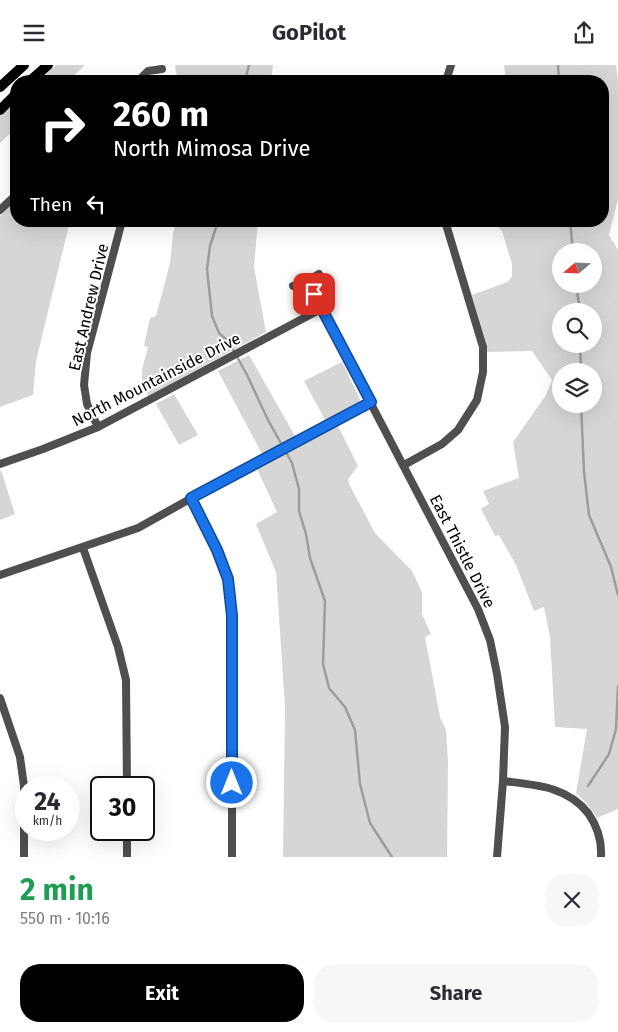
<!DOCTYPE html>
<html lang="en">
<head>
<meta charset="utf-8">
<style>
	body { margin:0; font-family:"Fira Sans",sans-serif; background:#f7f7f7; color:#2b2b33; height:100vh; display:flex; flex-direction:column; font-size:19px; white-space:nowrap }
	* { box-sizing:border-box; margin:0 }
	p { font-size:16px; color:#7c7c81 }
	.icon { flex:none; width:28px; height:28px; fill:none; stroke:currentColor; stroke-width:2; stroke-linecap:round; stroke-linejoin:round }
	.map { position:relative; height:792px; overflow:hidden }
	.sheet { display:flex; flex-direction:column; background:#fff; flex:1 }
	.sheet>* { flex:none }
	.hud { position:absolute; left:10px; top:10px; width:599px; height:152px; border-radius:20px; box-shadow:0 5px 20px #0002; background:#000; color:#fff; overflow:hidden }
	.needle { width:32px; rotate:251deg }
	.fabs { position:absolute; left:552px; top:178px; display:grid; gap:10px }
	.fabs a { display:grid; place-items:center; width:50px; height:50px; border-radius:50%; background:#fff; box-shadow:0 5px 20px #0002; font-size:25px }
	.speed { position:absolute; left:15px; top:711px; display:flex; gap:10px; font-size:25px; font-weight:700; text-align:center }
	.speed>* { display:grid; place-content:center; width:65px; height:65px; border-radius:50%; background:#fff; box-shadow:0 5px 20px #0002; line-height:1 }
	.speed small { font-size:12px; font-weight:400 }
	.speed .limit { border:2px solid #111; border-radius:8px; background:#fff; color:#111 }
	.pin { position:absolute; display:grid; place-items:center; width:42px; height:42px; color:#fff; margin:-21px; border-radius:10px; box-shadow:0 2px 8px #0006 }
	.me { position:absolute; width:55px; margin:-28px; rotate:0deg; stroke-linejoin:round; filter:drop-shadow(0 0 4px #0008) }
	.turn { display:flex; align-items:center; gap:18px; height:105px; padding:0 20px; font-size:22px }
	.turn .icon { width:65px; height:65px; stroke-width:2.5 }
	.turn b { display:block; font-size:35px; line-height:42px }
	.then { display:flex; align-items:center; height:48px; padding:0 20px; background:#0003; gap:10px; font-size:19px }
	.round { display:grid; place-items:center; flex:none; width:52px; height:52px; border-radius:20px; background:#f7f7f7 }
	.overview { display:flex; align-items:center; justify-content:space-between; height:85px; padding:0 20px }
	h1 { font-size:30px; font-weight:700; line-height:38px; color:#1e9e55 }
	.primary-button { display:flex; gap:10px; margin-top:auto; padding:10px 20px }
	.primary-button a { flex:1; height:58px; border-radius:20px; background:#000; color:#fff; font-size:20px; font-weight:700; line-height:58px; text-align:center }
	.primary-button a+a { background:#f7f7f7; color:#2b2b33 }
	header { display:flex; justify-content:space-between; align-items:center; height:65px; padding:0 20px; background:#fff; font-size:22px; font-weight:700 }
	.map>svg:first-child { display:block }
	.green { fill:#d6d6d6; fill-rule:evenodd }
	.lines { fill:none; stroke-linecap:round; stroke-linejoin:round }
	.stream { stroke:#9d9d9d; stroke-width:2.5 }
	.minor { stroke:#4f4f4f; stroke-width:8 }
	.major { stroke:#000; stroke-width:10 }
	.route-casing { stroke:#114b97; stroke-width:12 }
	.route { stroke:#1a73e8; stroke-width:9 }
	.labels { text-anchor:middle; stroke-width:4; stroke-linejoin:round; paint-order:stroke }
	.street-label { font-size:16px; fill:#000; stroke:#fff }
</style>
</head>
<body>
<header><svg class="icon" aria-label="menu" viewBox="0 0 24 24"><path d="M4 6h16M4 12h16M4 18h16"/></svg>GoPilot<svg class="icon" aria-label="share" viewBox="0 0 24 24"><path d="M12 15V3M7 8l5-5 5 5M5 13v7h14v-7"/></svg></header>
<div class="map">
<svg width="618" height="792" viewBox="0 0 618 792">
	<rect width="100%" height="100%" fill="#fff"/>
	<g class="green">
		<polygon points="56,0 85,0 68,16 39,16"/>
		<polygon points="175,0 273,0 271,16 181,16 176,8"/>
		<path d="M504,0H616L618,15V134L609,170L618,185V744L597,753L587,739L576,728L587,664L555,662L550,572L544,542L534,546L516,500L499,470L495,471L481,444L489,439L483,426L519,413L513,377L546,330L552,315L532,286L487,287L485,274L472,230L507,217L512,212V199L502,166L493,156H602V16H506ZM561,186H594V219H561ZM561,246H594V279H561ZM561,306H594V339H561Z"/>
		<polygon points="16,37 16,63 0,78 0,51"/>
		<polygon points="16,136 16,156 70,156 36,296 33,330 0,342 0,151"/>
		<path d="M176,156H258L254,202L266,267L148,331C137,311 143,303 148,282L144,281L150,253L156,251L170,198L173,169Z"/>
		<polygon points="249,290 295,371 262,389 218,306"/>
		<polygon points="342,297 360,334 358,338 325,355 304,316"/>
		<polygon points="174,329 198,370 179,380 156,339"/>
		<polygon points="338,361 358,401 348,414 349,419 375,468 412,506 422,527 422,549 431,569 425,572 440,652 446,665 448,697 447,792 283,792 285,642 276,507 256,459 277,447 257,404"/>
		<polygon points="1,405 15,449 0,455 0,406"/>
	</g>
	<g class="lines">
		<g class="stream">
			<polyline points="558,0 559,16"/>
			<polyline points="245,16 249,0"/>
			<polyline points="218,156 210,181 207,204 212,251 219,268 229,277 247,310 268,355 292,398 299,424 299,446 306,469 310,493 325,536 323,599 329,623 345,642 355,665 360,719 370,758 392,792"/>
			<polyline points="570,156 573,186"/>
			<polyline points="576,219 580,246"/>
			<polyline points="580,279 581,306"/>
			<polyline points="581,339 584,407 589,450 611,502 618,530"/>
			<polyline points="588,721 609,689 616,664 618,621"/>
		</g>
		<g class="minor">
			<polyline points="138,16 148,6 162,4"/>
			<polyline points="446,16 451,0"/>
			<polyline points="0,145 16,130"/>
			<polyline points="307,216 478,544 490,575 497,609 505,662 503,716 497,792"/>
			<polyline points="293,221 307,216 319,209"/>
			<polyline points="98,362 87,339 84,320 87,288 122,156"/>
			<polyline points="0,399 43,384 98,362 321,244"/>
			<polyline points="404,400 442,379 458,365 477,335 483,307 483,282 445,156"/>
			<polyline points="191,433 217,485 228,514 232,551 232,792"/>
			<polyline points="83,483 118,582 126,615 127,722"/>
			<polyline points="0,510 138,463 283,382 371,337"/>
			<polyline points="0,633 20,692 24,721 24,792"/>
			<path d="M503,716C535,720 567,721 588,748C598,762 602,775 601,792"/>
			<polyline points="127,765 127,792"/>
		</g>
		<g class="major">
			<polyline points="30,16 48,0"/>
			<polyline points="0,22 24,0"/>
			<polyline points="0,45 16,29"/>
		</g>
	</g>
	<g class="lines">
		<defs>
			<polyline id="route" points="232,718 232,551 228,514 217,485 191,433 371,337 314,229"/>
		</defs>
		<use href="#route" class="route-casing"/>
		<use href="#route" class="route"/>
	</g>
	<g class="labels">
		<g class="street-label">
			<text transform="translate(88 242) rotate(-77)" y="6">East Andrew Drive</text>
			<text transform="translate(156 314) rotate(-27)" y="6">North Mountainside Drive</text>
			<text transform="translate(463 486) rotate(63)" y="6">East Thistle Drive</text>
		</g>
	</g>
</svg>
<div class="fabs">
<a><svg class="needle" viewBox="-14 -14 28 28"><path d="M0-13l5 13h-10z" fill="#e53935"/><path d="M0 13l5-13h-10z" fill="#7c7c81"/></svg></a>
<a><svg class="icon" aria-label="search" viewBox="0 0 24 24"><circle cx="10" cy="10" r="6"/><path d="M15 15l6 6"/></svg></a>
<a><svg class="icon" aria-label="layers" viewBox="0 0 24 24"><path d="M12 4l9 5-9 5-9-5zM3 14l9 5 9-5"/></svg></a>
</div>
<div class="speed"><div>24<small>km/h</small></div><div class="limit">30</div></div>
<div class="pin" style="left:314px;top:229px;background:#d93025"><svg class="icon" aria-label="arrive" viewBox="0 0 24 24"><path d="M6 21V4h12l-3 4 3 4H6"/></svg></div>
<svg class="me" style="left:232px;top:718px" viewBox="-20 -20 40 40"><circle r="17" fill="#1a73e8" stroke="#fff" stroke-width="3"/><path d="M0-11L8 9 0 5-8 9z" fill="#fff"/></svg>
<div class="hud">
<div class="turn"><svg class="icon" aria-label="right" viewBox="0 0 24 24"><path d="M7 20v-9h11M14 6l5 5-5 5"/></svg><div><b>260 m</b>North Mimosa Drive</div></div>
<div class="then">Then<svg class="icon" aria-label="left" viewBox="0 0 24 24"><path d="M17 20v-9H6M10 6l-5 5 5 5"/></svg></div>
</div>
</div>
<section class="sheet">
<div class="overview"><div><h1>2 min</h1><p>550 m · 10:16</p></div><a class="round"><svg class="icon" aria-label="close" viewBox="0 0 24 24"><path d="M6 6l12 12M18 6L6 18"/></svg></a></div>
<div class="primary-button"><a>Exit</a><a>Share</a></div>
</section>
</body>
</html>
